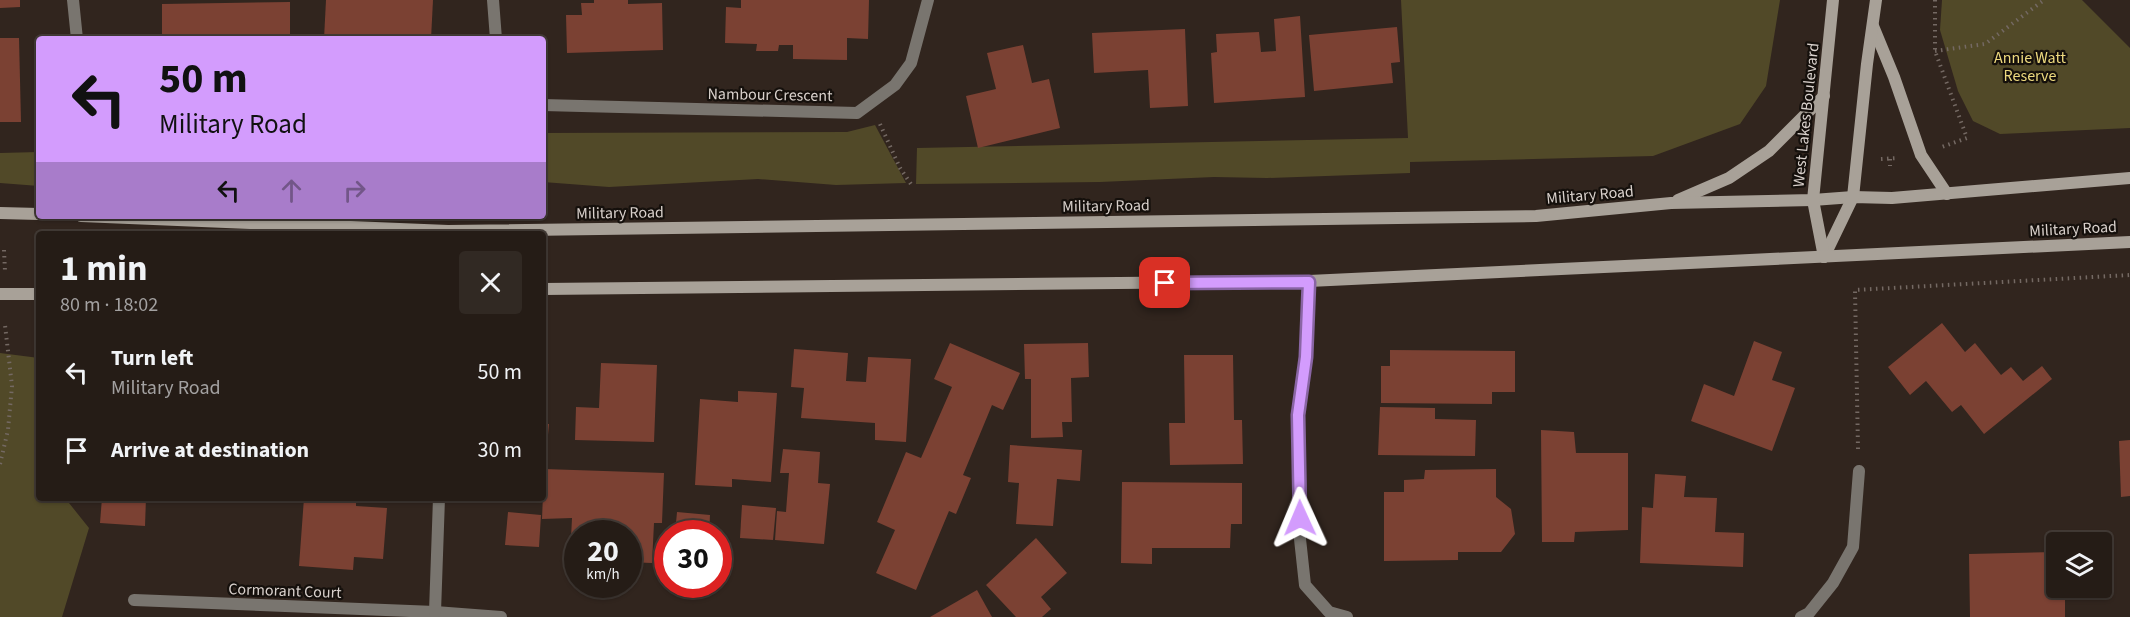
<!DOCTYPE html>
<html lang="en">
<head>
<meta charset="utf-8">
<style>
	body { margin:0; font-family:"Source Sans 3",sans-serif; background:#312923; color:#f1f3f6; height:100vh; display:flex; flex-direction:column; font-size:22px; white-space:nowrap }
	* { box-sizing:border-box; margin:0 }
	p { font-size:20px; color:#a3a1a1 }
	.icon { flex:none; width:33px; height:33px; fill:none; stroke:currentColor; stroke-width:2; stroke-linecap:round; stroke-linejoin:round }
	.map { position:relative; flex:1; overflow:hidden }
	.side { position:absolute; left:36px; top:231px; width:510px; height:270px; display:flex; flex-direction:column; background:#251c16; border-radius:6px; box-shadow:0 2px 4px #0004,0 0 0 2px #423a35 }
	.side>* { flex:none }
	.banner { position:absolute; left:36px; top:36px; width:510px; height:183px; border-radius:6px; box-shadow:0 2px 4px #0004,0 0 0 2px #423a35; background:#d39cfd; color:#111; overflow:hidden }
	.controls { position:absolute; left:2046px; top:532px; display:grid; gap:12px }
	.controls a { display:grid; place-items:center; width:66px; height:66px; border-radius:6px; background:#251c16; box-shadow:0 2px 4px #0004,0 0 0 2px #423a35; font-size:30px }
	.speed { position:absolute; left:564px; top:520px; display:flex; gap:12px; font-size:30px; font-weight:700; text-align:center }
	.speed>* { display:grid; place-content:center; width:78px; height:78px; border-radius:50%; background:#251c16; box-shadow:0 2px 4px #0004,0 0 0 2px #423a35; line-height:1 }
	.speed small { font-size:15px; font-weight:400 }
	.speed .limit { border:9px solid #d22; background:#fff; color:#111 }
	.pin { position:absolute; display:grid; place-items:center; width:51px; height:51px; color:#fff; margin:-26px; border-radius:12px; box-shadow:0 3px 9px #0006 }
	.me { position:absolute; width:66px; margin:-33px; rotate:359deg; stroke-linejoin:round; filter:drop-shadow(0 0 4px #0008) }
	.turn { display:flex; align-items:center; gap:21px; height:126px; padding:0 24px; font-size:27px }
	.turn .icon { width:78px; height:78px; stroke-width:2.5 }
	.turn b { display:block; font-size:42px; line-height:51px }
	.lanes { display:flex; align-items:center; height:57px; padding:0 24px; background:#0003; justify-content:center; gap:30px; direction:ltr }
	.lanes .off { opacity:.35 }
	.round { display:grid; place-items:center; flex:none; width:63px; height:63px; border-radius:6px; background:#312923 }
	.summary { display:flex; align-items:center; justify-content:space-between; height:102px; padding:0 24px }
	h1 { font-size:36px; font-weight:700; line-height:45px }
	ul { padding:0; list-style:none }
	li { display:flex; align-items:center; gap:18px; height:78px; padding:0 24px }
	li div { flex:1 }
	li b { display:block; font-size:22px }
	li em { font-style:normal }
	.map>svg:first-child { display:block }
	.green { fill:#514928 }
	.building { fill:#7b4133 }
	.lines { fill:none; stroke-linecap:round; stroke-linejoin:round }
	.path { stroke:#746963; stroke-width:4; stroke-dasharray:1.5 4.5; stroke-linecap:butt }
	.street { stroke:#79756f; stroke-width:12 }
	.secondary { stroke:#a8a198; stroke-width:12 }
	.route-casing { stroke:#8965a4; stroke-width:15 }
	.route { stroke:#d39cfd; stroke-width:10 }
	.labels { text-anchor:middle; stroke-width:4.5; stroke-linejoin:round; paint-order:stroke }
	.park-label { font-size:16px; fill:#edd97e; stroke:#15100c }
	.street-label { font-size:16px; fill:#d9d1cc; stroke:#15100c }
</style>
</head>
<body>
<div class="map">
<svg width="2130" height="617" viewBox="0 0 2130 617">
	<rect width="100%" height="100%" fill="#31251e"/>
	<g class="green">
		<polygon points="1401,0 1780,0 1766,86 1740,124 1653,156 1410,162 1410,173 1267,178 1214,177 1100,182 916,184 917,148 1408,138"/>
		<polygon points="1942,0 2082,0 2130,48 2130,128 2000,134 1973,121 1958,91 1940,30"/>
		<polygon points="875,125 906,183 836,185 758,179 609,187 543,182 543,133 847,132"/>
		<polygon points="39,152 39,186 0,183 0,153"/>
		<polygon points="0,353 39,358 39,498 65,498 89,528 62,617 0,617"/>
	</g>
	<g class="building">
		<polygon points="0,0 20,0 20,7 0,8"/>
		<polygon points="326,0 433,0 431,39 324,39"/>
		<polygon points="594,0 628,0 628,4 662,3 663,50 567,53 566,15 582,15 581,3 594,3"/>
		<polygon points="741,0 869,0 868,39 847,38 847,60 793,59 793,45 779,45 778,51 756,51 757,44 725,43 726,7 741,8"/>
		<polygon points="290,2 290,39 162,39 162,4"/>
		<polygon points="1300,16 1305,97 1214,103 1211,53 1217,52 1216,34 1259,32 1261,52 1276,51 1274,19"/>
		<polygon points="1397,27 1400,62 1391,63 1393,83 1314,91 1309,35"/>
		<polygon points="1185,29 1188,106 1150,108 1148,70 1094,73 1092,33"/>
		<polygon points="0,38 19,38 21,122 0,122"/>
		<polygon points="1023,45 1032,83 1049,79 1060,128 978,148 966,96 996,89 987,53"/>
		<polygon points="1942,323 1965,352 1975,343 2001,375 2011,367 2023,381 2042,366 2052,379 1984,434 1961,405 1952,412 1926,381 1910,395 1888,367"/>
		<polygon points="1754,341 1782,352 1772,380 1795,388 1772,451 1691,421 1704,384 1734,396"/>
		<polygon points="950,343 1020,373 1003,410 992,405 963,475 971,478 956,514 949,511 916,590 876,573 895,530 877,522 906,452 921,458 952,387 934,379"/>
		<polygon points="1088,343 1089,377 1071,378 1072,422 1062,422 1063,437 1031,438 1031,379 1025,379 1024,344"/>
		<polygon points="794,349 848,353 846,381 866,382 868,357 911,359 906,442 875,440 875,423 801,418 804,388 791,387"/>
		<polygon points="1390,350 1515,351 1515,392 1492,392 1492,404 1381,403 1381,366 1390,366"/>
		<polygon points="1184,355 1233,355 1234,420 1242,420 1243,464 1170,465 1169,423 1185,423"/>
		<polygon points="601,363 657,365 654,442 575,440 576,407 599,408"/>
		<polygon points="738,391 777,393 771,482 732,479 732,487 695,485 700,399 738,402"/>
		<polygon points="1380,407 1435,408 1435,419 1476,420 1475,456 1378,455"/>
		<polygon points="543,424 549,424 546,457 543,457"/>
		<polygon points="1541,430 1574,432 1576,453 1628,453 1628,530 1575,532 1574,542 1542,542"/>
		<polygon points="2130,440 2130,496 2121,497 2119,441"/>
		<polygon points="1010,445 1082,450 1080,481 1057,479 1053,526 1016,524 1019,483 1008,482"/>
		<polygon points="783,449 820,452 818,483 830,484 824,544 775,540 777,511 786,512 789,473 780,473"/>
		<polygon points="544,469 664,473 662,523 654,523 652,563 628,562 628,534 578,534 578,559 570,558 572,518 542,519"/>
		<polygon points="1496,469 1496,497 1511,509 1515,534 1501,552 1458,552 1458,560 1384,561 1384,492 1404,492 1404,480 1424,479 1425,470"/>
		<polygon points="1655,474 1686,476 1684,497 1717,498 1715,532 1744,533 1743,567 1640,563 1642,507 1653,508"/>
		<polygon points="1122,482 1242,483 1242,524 1231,524 1230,548 1152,548 1152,564 1121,563"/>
		<polygon points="102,498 146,498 145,526 100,523"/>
		<polygon points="304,498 356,498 356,506 387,508 383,559 354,557 353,570 299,566"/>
		<polygon points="742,505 776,508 773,540 740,538"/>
		<polygon points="508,512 541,515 539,547 505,545"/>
		<polygon points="677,512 710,515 709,534 675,534"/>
		<polygon points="1036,538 1067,573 1041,597 1051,609 1042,617 1016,617 986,585"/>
		<polygon points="2056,552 2056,588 2065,588 2065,617 1970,617 1969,554"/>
		<polygon points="977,590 992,617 930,617"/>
	</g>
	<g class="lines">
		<g class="path">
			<polyline points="1935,0 1935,51 1967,138 1942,147"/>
			<polyline points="1935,51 1985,44 2044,0"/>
			<polyline points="880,124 900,168 913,187"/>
			<polyline points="1881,159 1898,158"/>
			<polyline points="1890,159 1890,166"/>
			<polyline points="4,250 5,271"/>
			<polyline points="1858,449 1855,290 2130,275"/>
			<polyline points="0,464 8,430 12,386 5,325"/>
		</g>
		<g class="street">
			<polyline points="73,0 77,39"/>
			<polyline points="493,0 496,39"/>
			<polyline points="543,105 857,113 895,85 911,63 928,0"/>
			<polyline points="1309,281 1306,357 1298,415 1300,539 1305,585 1329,612 1347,617"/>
			<polyline points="134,600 435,612 501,617"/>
			<polyline points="435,612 439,498"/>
			<polyline points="1801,617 1809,613 1833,583 1853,547 1859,471"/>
		</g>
		<g class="secondary">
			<polyline points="1873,26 1894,77 1921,155 1947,194"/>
			<polyline points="1678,200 1729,178 1769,151 1824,96"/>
			<polyline points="0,213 39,214"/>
			<polyline points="81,216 448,231 1536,216 1671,203 1813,200 1853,197 1892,198 2130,178"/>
			<polyline points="1824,257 1853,197 1867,64 1876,0"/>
			<polyline points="1824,257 1813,200 1833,0"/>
			<polyline points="543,289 1309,281 2130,242"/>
			<polyline points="0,294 39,294"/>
		</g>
	</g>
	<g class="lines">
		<defs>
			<polyline id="route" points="1165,283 1309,282 1306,357 1298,415 1300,518"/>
		</defs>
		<use href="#route" class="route-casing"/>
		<use href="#route" class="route"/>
	</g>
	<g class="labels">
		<g class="park-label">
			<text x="2030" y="63">Annie Watt<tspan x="2030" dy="18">Reserve</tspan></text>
		</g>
		<g class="street-label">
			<text transform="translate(770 94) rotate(1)" y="6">Nambour Crescent</text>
			<text transform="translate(1805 115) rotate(-84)" y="6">West Lakes Boulevard</text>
			<text transform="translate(1590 194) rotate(-5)" y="6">Military Road</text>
			<text transform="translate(1106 205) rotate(-1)" y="6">Military Road</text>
			<text transform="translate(620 212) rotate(-1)" y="6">Military Road</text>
			<text transform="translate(2073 228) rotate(-3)" y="6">Military Road</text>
			<text transform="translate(285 590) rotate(2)" y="6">Cormorant Court</text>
		</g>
	</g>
</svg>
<div class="controls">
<a><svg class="icon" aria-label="layers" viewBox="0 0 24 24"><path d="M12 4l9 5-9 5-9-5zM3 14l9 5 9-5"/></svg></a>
</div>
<div class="speed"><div>20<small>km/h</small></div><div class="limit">30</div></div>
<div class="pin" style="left:1165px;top:283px;background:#d93025"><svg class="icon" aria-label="arrive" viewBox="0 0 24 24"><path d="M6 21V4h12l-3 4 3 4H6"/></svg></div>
<svg class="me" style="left:1300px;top:518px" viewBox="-20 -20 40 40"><path d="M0-17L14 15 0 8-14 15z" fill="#d39cfd" stroke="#fff" stroke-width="4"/></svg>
<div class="banner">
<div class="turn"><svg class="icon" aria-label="left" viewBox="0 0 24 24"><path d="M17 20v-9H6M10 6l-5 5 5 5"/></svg><div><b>50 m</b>Military Road</div></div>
<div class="lanes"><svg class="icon" aria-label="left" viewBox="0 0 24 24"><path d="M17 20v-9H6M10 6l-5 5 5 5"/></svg><svg class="icon off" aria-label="ahead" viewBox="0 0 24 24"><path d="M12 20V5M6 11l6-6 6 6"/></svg><svg class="icon off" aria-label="right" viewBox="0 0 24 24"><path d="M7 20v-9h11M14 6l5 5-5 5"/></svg></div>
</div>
<section class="side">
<div class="summary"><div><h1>1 min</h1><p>80 m · 18:02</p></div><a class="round"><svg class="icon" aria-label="close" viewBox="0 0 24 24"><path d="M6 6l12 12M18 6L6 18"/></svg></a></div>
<ul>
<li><svg class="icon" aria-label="left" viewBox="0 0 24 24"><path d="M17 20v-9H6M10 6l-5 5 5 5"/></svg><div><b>Turn left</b><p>Military Road</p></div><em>50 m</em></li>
<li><svg class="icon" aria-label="arrive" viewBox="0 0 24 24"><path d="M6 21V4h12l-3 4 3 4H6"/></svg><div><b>Arrive at destination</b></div><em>30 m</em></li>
</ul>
</section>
</div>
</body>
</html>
